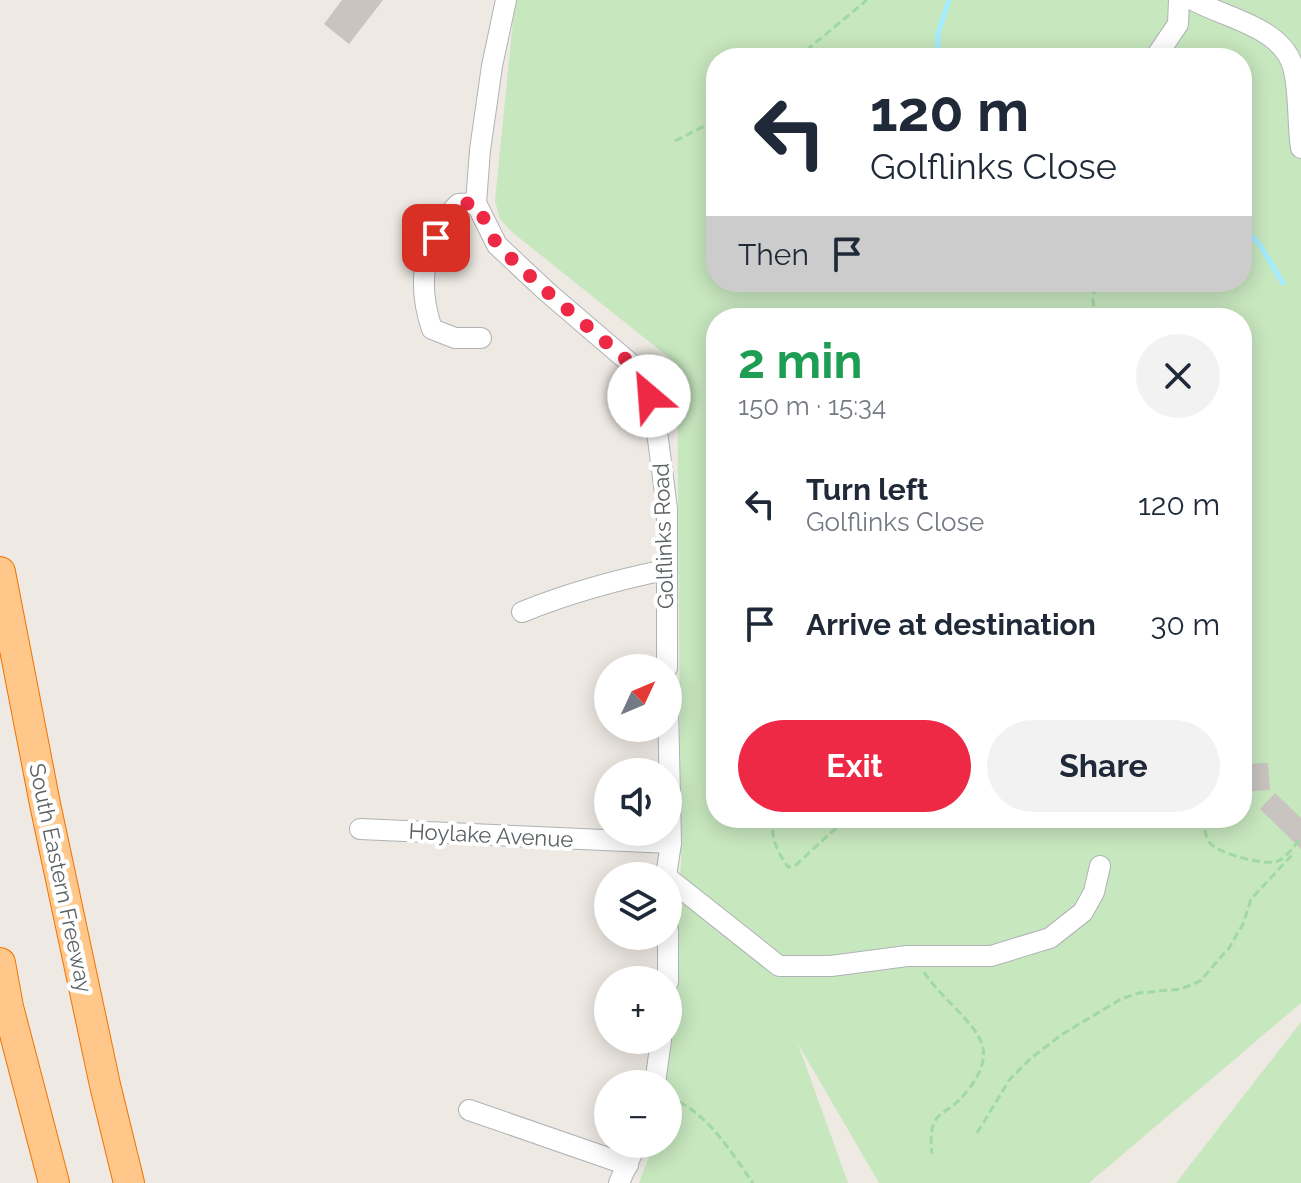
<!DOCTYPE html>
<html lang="en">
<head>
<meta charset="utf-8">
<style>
	body { margin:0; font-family:Raleway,sans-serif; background:#f2f2f3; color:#1f2937; height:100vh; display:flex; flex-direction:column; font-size:30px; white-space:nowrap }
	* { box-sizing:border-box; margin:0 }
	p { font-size:26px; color:#747a83 }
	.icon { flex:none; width:44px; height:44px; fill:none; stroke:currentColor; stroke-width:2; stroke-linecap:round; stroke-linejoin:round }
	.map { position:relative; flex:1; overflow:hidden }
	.details { position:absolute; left:706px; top:308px; width:546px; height:520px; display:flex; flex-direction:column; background:#fff; border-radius:32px; box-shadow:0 4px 20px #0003 }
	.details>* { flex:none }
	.hud { position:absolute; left:706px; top:48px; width:546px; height:244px; border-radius:32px; box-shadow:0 4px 20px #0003; background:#fff; color:#1f2937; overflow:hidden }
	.needle { width:52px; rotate:46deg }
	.controls { position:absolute; left:594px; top:654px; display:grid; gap:16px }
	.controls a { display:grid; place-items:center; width:88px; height:88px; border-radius:50%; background:#fff; box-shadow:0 4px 20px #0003; font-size:40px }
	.pin { position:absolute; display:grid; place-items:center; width:68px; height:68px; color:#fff; margin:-34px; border-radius:16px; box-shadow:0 4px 12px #0006 }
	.me { position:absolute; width:88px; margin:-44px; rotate:333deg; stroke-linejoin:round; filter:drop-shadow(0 0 6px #0008) }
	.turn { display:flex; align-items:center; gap:28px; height:168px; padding:0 32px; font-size:36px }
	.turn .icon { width:104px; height:104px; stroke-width:2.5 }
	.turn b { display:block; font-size:56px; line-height:68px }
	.then { display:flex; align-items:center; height:76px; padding:0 32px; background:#0003; gap:16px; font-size:30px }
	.round { display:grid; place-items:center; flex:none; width:84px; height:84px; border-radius:42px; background:#f2f2f3 }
	.overview { display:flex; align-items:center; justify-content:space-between; height:136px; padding:0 32px }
	h1 { font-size:48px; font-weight:700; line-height:60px; color:#1e9e55 }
	.action { display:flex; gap:16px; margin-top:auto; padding:16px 32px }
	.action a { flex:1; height:92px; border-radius:48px; background:#ee2945; color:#fff; font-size:32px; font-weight:700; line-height:92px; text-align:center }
	.action a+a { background:#f2f2f3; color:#1f2937 }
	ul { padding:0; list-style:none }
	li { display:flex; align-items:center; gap:24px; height:120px; padding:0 32px }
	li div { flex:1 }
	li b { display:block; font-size:30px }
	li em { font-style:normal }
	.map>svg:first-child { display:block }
	.green { fill:#c7e7bf; fill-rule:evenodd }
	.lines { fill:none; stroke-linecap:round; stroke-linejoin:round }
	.stream { stroke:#a3ebff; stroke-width:5 }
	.building { fill:#c9c4bf }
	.minor-casing { stroke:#afb3b6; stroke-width:22 }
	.highway-casing { stroke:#f27100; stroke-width:32 }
	.path { stroke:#a1d9a4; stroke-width:3; stroke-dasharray:8 4; stroke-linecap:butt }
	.minor { stroke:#fff; stroke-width:20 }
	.highway { stroke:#ffc88a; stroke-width:30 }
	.route { stroke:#ee2945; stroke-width:14; stroke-dasharray:0 25.2 }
	.labels { text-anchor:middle; stroke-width:8; stroke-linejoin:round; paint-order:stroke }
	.street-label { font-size:22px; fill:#5b6164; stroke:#fff }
</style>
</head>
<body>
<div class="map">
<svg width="1301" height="1183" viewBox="0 0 1301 1183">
	<rect width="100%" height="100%" fill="#eee9e3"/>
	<g class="green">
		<path d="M515,0H1301V1003L1089,1183H879L798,1044L848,1183H639L654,1144H668V1084H660L668,1040V1001L681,864L677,364L512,232L500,219L495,201ZM716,58H1242V282H716ZM716,318H1242V818H716Z"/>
		<polygon points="1301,1022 1301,1183 1176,1183"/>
	</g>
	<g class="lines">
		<g class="stream">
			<polyline points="938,58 938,34 949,0"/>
			<polyline points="1242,226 1260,245 1283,283"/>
		</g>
	</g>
	<g class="building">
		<polygon points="342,0 383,0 349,44 324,24"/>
		<polygon points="1268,763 1270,790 1242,792 1242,764"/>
		<polygon points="1275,793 1301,818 1301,849 1260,809"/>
	</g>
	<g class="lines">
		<defs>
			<g id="minor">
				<polyline points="506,0 492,66 480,150 476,203 497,245 546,291 644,375 658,439 667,509 667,668"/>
				<path d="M1193,0C1225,18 1282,27 1293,67C1300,93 1297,122 1301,148"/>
				<polyline points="1155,58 1178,24 1179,0"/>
				<path d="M476,203L458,204C423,241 416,282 432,329L455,338H481"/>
				<path d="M522,612C569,593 616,580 665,570"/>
				<polyline points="360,829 671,843"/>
				<polyline points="666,876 671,843 668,706"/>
				<polyline points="668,878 779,966 831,966 907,956 991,956 1050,938 1083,912 1094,892 1100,866"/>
				<polyline points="668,930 668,982"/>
				<polyline points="655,1084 661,1040"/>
				<polyline points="469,1110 628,1165"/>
				<polyline points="619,1183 636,1144"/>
			</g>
			<g id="highway">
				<polyline points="0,572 45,804 105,1085 129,1183"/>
				<polyline points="0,963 8,1007 54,1183"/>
			</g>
		</defs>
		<use href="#minor" class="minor-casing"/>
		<use href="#highway" class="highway-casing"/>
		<g class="path">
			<polyline points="797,58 867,0"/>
			<polyline points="675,141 716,120"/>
			<polyline points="1095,318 1093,300 1096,282"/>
			<path d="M775,818C768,834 778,853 788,867L796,865L847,818"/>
			<path d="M1204,818C1204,826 1205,836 1210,843C1219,854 1265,866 1278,861C1287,857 1295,845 1301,838"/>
			<path d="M924,972C938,995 974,1021 982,1044C989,1065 971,1089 956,1103C949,1110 938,1113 934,1123C930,1132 931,1144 932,1154"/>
			<path d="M668,1097C706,1110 731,1152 753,1183"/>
			<polyline points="977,1133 1010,1079 1030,1059 1061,1035 1121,999 1139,993 1181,989 1200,981 1229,948 1243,924 1251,899 1292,855"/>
		</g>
		<use href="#minor" class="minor"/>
		<use href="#highway" class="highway"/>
	</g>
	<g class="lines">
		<polyline class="route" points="436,238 446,217 458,204 476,203 497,245 546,291 644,375 649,396"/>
	</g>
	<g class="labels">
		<g class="street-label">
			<text transform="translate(663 536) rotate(-92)" y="8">Golflinks Road</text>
			<text transform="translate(491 835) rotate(3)" y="8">Hoylake Avenue</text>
			<text transform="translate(61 878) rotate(78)" y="8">South Eastern Freeway</text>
		</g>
	</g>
</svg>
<div class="controls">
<a><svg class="needle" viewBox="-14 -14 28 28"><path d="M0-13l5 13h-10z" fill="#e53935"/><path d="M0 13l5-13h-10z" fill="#747a83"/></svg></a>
<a><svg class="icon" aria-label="sound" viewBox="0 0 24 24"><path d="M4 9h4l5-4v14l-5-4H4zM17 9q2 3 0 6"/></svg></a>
<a><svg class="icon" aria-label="layers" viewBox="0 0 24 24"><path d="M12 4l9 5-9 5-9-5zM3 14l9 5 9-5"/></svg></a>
<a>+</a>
<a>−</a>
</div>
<div class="pin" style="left:436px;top:238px;background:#d93025"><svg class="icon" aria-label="arrive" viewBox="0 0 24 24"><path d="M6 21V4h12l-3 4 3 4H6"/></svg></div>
<svg class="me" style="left:649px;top:396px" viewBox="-20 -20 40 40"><circle r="19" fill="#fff"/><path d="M0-13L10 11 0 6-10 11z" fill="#ee2945"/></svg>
<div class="hud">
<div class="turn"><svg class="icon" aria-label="left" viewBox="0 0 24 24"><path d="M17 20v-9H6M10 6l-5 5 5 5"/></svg><div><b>120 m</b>Golflinks Close</div></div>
<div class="then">Then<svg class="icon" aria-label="arrive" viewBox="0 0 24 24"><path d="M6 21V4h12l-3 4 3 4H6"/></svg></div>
</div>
<section class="details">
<div class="overview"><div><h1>2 min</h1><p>150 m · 15:34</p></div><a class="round"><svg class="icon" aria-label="close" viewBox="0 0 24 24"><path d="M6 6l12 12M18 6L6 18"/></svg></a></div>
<ul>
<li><svg class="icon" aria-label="left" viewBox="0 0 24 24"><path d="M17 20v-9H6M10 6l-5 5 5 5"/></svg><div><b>Turn left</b><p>Golflinks Close</p></div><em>120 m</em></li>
<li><svg class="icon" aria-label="arrive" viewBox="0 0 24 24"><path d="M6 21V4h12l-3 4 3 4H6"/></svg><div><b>Arrive at destination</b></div><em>30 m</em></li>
</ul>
<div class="action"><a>Exit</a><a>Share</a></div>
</section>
</div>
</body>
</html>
